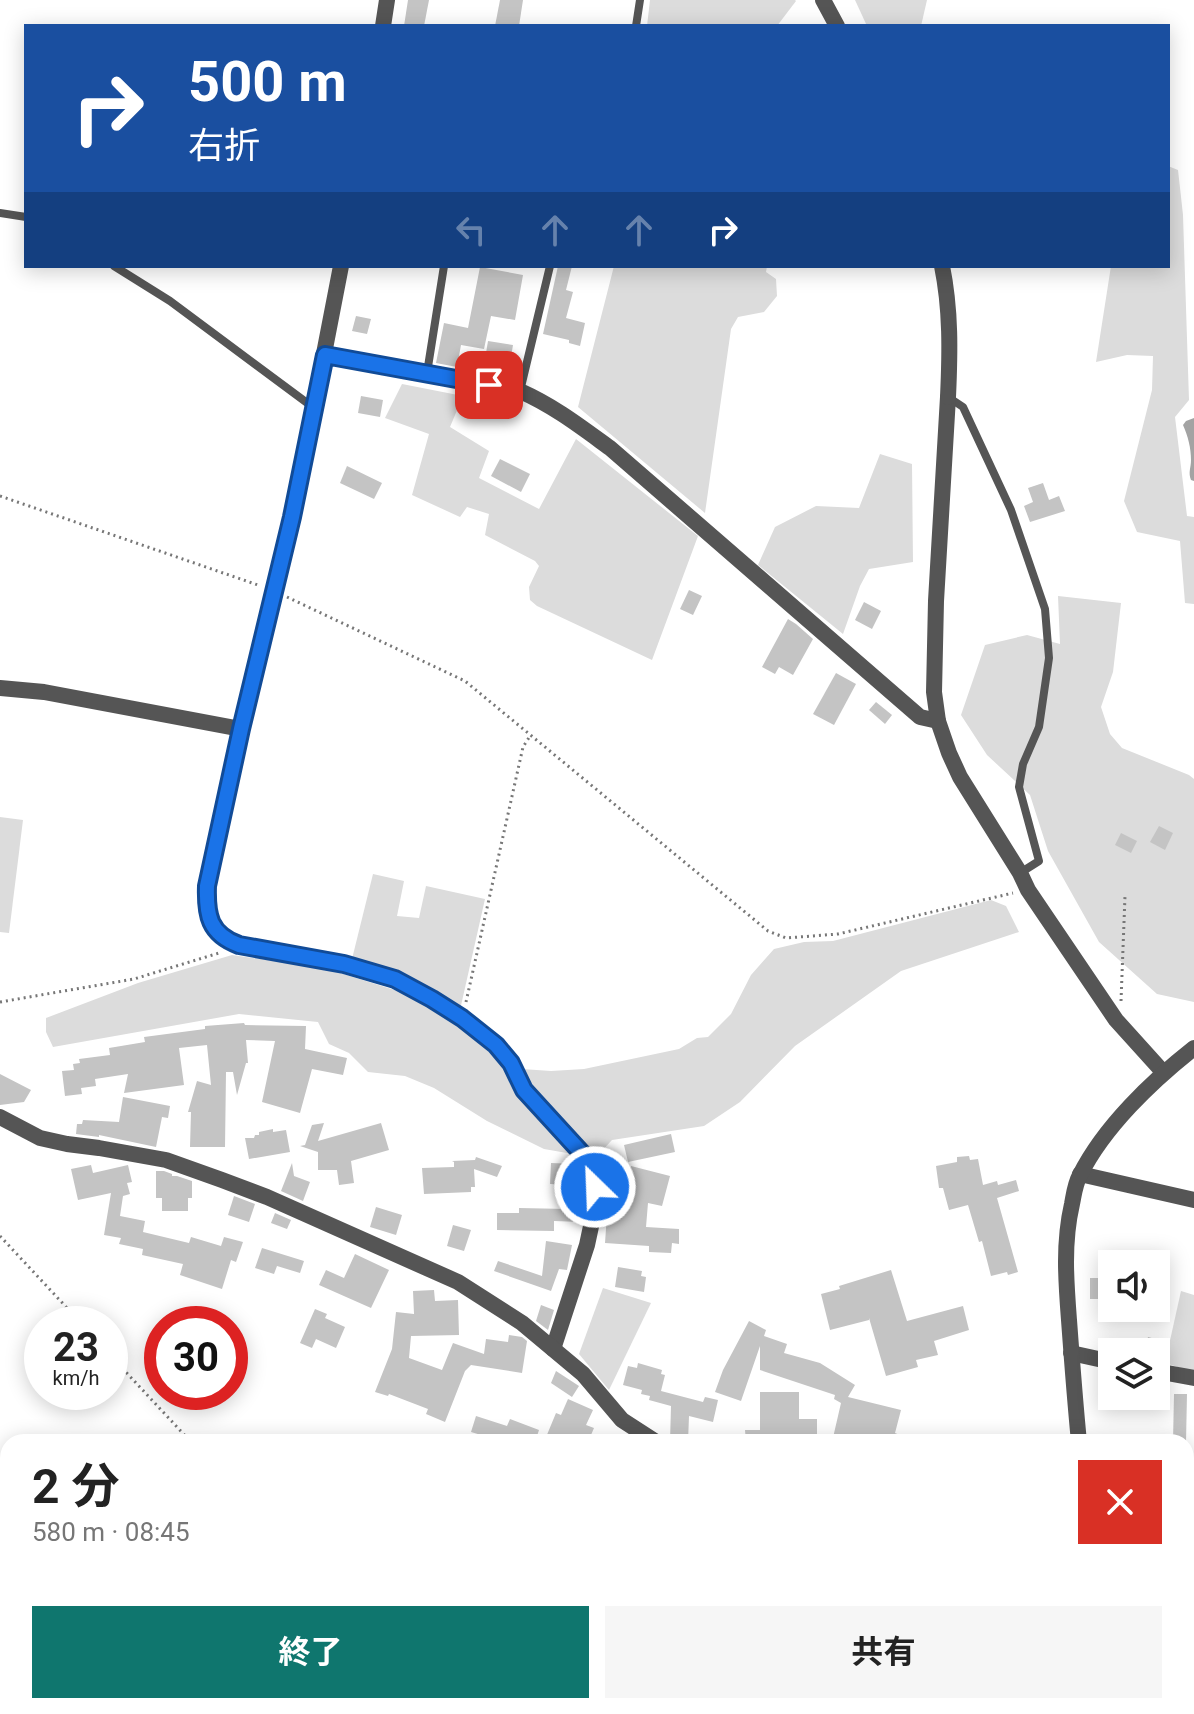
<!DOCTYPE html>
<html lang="ja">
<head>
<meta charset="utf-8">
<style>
	body { margin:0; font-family:Roboto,"Noto Sans JP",sans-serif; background:#f6f6f6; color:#222; height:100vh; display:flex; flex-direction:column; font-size:30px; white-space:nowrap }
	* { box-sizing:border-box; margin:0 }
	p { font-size:26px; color:#767676 }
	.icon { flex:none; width:44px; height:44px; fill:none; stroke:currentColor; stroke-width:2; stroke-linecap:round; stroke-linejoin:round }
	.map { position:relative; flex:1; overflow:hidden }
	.sheet { position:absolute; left:0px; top:1434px; width:1194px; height:280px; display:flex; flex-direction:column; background:#fff; border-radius:24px 24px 0 0; box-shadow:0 4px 20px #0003 }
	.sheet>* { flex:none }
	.banner { position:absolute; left:24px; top:24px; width:1146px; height:244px; border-radius:0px; box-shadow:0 4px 20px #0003; background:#1a4fa0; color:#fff; overflow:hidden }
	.fabs { position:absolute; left:1098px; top:1250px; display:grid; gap:16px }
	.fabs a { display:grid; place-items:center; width:72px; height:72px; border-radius:0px; background:#fff; box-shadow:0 4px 20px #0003; font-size:40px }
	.speed { position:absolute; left:24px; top:1306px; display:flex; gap:16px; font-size:40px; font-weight:700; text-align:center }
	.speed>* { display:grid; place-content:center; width:104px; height:104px; border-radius:50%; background:#fff; box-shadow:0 4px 20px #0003; line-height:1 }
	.speed small { font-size:20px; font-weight:400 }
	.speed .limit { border:12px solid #d22; background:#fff; color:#111 }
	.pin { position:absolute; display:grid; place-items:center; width:68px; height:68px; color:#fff; margin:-34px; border-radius:16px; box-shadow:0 4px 12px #0006 }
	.me { position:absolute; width:88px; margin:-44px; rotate:336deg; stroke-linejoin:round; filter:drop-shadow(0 0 6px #0008) }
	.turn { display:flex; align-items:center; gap:28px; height:168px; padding:0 32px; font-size:36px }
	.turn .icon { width:104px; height:104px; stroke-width:2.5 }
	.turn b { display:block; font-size:56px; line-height:68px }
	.lanes { display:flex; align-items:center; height:76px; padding:0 32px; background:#0003; justify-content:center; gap:40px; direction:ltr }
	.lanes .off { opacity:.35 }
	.round { display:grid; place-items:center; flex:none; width:84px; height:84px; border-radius:0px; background:#f6f6f6 }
	.summary { display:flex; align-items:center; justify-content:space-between; height:136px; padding:0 32px }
	h1 { font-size:48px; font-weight:700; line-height:60px }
	.button { display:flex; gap:16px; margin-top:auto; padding:16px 32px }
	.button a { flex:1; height:92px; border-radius:0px; background:#0f766e; color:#fff; font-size:32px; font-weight:700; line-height:92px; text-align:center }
	.button a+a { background:#f6f6f6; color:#222 }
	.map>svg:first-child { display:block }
	.green { fill:#dcdcdc }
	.water { fill:#a3a3a3 }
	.building { fill:#c4c4c4 }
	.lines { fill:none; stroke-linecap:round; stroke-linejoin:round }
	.path { stroke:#777; stroke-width:3; stroke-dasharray:2 4; stroke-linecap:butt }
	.service { stroke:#555; stroke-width:8 }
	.minor { stroke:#555; stroke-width:16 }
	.tertiary { stroke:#555; stroke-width:16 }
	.secondary { stroke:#222; stroke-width:16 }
	.route-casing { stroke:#114b97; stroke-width:20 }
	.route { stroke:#1a73e8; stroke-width:14 }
</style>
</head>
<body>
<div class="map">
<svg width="1194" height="1714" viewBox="0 0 1194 1714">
	<rect width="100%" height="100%" fill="#fff"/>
	<g class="green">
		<polygon points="650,0 795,0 796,1 777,26 647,26"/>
		<polygon points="855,0 927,0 921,26 867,26"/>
		<polygon points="1168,166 1178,170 1183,215 1189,400 1175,417 1187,516 1194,517 1194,604 1185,603 1180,541 1137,532 1124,501 1152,390 1153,356 1127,355 1096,362 1111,266 1168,266"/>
		<polygon points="614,266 767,266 766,272 776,279 777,296 764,312 738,317 731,329 705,513 578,407"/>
		<polygon points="402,384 463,396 450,427 489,451 479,478 539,509 576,439 698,536 652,660 537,606 530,600 529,587 539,566 535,561 485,535 489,514 467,507 460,517 412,495 429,434 385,418"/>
		<polygon points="880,454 912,464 913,562 869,569 860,586 843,634 758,565 775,527 816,506 859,508"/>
		<polygon points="1058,596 1121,603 1113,672 1101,707 1110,734 1122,748 1189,775 1194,779 1194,1002 1157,994 1099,942 1048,851 1030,795 987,755 961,715 985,645 1027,635 1060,644"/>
		<polygon points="0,817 23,820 9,933 0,932"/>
		<polygon points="373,874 404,881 397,916 419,918 426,886 485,899 460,1010 394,970 352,959"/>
		<polygon points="991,900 1006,906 1019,932 901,971 795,1046 740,1102 704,1126 612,1140 599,1154 567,1153 544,1149 487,1121 434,1088 405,1076 368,1072 349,1053 329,1044 318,1022 239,1014 53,1047 46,1032 46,1018 138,983 232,955 324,968 417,997 465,1027 522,1069 551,1071 584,1069 679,1049 697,1038 708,1037 731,1014 751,975 774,949 804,942 833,941"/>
		<polygon points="603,1288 651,1303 609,1390 579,1354"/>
		<polygon points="1181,1291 1194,1295 1194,1372 1165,1363"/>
	</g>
	<g class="water">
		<path d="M1194,418V481L1191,480C1188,472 1191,468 1191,460C1191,448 1188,436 1183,425L1186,421Z"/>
		<polygon points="0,1620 8,1629 8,1706 80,1706 88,1714 0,1714"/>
	</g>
	<g class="building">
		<polygon points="408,0 429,0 424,26 404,26"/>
		<polygon points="500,0 523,0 519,26 495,26"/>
		<polygon points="558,266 572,266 566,290 573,292 566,318 585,323 580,346 569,343 569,340 543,334"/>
		<polygon points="480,267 523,275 515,320 491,316 484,349 461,345 457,367 436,363 444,323 468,328"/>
		<polygon points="356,316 371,319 367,334 352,331"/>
		<polygon points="488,341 513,345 511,357 486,353"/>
		<polygon points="361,396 383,400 380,417 358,413"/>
		<polygon points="500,459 530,474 521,492 491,476"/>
		<polygon points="347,466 382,483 374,499 340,483"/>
		<polygon points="1043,483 1049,500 1059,496 1065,511 1030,522 1024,506 1033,502 1028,488"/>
		<polygon points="689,590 702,596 693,615 680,609"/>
		<polygon points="864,602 881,611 872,629 855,620"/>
		<polygon points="788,619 796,624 813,639 793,675 779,667 775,674 762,667"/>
		<polygon points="836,673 856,684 834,725 813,714"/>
		<polygon points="876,702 892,715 885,724 869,710"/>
		<polygon points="1159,826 1173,833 1165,850 1150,842"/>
		<polygon points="1121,833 1137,841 1131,853 1115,845"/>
		<polygon points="244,1023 245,1025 306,1026 305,1049 347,1058 343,1075 312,1069 300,1113 262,1102 275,1041 246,1040 248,1063 246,1063 237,1095 233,1072 226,1072 225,1147 190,1147 191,1112 188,1112 197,1081 211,1085 207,1045 179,1048 184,1085 124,1093 128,1074 95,1079 96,1086 81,1088 82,1094 65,1096 62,1071 74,1070 73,1064 80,1063 79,1059 110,1055 109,1048 145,1042 144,1037 205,1029 205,1026"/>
		<polygon points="0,1074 31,1090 24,1102 0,1105"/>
		<polygon points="123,1097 170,1106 168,1118 162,1117 156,1147 99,1135 99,1137 76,1134 77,1124 82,1124 83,1120 119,1122"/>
		<polygon points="324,1123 318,1141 381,1123 389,1150 351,1161 354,1183 339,1185 337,1170 318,1170 318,1152 300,1146 305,1145 312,1125"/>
		<polygon points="273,1129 273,1132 286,1130 290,1152 249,1159 245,1138 254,1138 255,1135 259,1135 259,1132"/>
		<polygon points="671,1134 675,1152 628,1162 624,1145"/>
		<polygon points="969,1156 970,1160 978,1159 983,1185 997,1181 998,1185 1016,1180 1019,1191 997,1198 1018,1272 1008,1275 1007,1272 991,1276 982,1241 979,1242 968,1205 949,1210 943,1188 939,1188 936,1166 957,1162 957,1157"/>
		<polygon points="476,1157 502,1166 497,1177 474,1169 475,1187 471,1187 471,1192 424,1194 422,1168 454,1167 454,1162 452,1161 475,1160"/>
		<polygon points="292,1163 294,1176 310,1182 303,1201 281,1191"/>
		<polygon points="551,1163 577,1164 577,1176 581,1176 584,1188 581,1222 554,1221 554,1231 497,1230 497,1213 519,1213 519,1208 568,1209 569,1185 550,1184"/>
		<polygon points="91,1165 93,1173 128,1165 132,1182 127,1183 130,1194 123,1196 120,1216 145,1221 143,1232 189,1243 191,1237 221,1246 224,1237 243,1242 236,1262 231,1260 222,1289 180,1275 183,1264 142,1255 143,1249 119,1244 121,1238 104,1235 111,1193 78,1200 71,1169"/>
		<polygon points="631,1166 670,1176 662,1206 648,1203 646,1227 679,1229 679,1244 672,1243 671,1253 649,1252 649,1246 605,1243 607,1214 618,1215"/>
		<polygon points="156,1171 164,1171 172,1174 172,1176 177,1176 192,1181 192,1198 188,1198 188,1211 162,1211 162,1198 156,1198"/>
		<polygon points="234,1196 255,1204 249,1222 228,1215"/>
		<polygon points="376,1207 402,1215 396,1235 370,1227"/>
		<polygon points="275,1213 291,1220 287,1229 271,1223"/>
		<polygon points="453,1225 471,1230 464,1251 447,1246"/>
		<polygon points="546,1241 572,1245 567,1270 559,1269 551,1291 494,1271 498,1261 542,1276"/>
		<polygon points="262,1248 304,1261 300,1273 277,1266 274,1274 255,1268"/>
		<polygon points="355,1254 389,1270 371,1308 319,1285 326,1270 344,1278"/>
		<polygon points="618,1267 642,1271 641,1276 646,1277 644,1292 615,1287"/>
		<polygon points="891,1270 907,1321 963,1306 969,1330 934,1341 938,1355 916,1360 918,1367 886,1376 869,1318 869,1320 830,1330 821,1294 840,1289 839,1286"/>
		<rect x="1090" y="1278" width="14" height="21"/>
		<polygon points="434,1290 435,1301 458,1300 459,1335 411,1336 409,1358 442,1370 453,1343 484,1354 486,1339 508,1342 509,1335 522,1337 527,1341 522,1373 471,1365 465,1371 445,1422 426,1414 428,1409 389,1394 388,1396 375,1392 392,1349 396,1312 414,1314 413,1291"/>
		<polygon points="541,1305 554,1310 548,1330 536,1321"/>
		<polygon points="315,1309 327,1314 325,1318 345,1327 336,1348 316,1339 312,1348 300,1343"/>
		<polygon points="749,1321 766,1330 764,1336 787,1344 784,1353 820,1363 855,1385 848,1397 901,1410 895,1433 916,1442 832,1442 841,1403 834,1399 835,1395 760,1370 760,1346 741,1401 715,1392 723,1370"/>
		<polygon points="1148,1337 1159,1340 1163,1352 1144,1352"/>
		<polygon points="638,1363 662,1370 661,1374 665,1375 661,1391 703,1402 705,1397 718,1400 713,1422 689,1416 688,1442 670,1442 671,1406 649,1400 650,1396 641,1394 642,1390 623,1385 628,1366 637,1368"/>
		<polygon points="556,1371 579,1386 572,1397 551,1383"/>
		<polygon points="760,1392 799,1392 799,1419 817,1419 817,1442 746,1442 745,1430 760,1430"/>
		<polygon points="1174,1394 1187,1394 1186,1442 1173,1442"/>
		<polygon points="568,1399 593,1410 586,1425 594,1428 588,1442 544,1442 556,1413 561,1415"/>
		<polygon points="476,1416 507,1426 510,1419 539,1430 535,1442 511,1442 499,1438 498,1440 471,1432"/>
	</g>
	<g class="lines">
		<g class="path">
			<polyline points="0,496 258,585"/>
			<polyline points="287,597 465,681 768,931 786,938 838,934 1013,893"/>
			<polyline points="1121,1001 1125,896"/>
			<polyline points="0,1002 134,979 219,953 221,951"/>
			<polyline points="466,1002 523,747 530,736"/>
			<polyline points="0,1236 82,1324"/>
			<polyline points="110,1355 191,1442"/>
			<polyline points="436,1706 444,1714"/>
		</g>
		<g class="service">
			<polyline points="636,26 640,0"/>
			<polyline points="0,213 26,217"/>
			<polyline points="114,266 170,301 314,408"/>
			<polyline points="427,373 444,266"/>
			<polyline points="520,391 550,266"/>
			<polyline points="948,397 963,407 1011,510 1045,609 1049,658 1039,727 1023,764 1019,787 1039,861 1020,873"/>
			<polyline points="1184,1714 1194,1670"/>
		</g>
		<g class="minor">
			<path d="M325,355L520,391C554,406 581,427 610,448L920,717L938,721"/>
			<polyline points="948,397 936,601 934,692 938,721 949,753 960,777 1020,873 1028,890 1116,1020 1163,1072"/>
			<path d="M241,729L207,886C206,915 209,934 239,945L344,964L395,979L432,999L462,1018L496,1045L511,1063L524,1090L589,1161L595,1187L593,1217L587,1245L553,1349"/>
			<polyline points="0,1117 40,1138 67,1144 99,1148 166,1160 222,1180 267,1197 458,1282 522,1323 583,1374 622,1420 656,1442"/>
			<polyline points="1080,1174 1194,1200"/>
			<polyline points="1071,1353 1112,1362"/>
			<polyline points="1156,1371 1194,1378"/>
			<path d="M1079,1442C1075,1401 1072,1361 1069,1320C1066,1281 1063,1243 1072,1204C1074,1194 1075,1184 1080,1175C1104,1127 1152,1081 1194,1048"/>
			<polyline points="702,1714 708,1706"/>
			<polyline points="1050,1714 1054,1706"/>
		</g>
		<g class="tertiary">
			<polyline points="823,0 837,26"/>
			<polyline points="383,26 387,0"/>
			<path d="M942,266C951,310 950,353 948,397"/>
			<polyline points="0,688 44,692 241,729 297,493 341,266"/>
			<polyline points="0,1498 8,1509"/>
			<polyline points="163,1706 169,1714"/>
		</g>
		<g class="secondary">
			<polyline points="1186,1576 1194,1576"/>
			<polyline points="496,1714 501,1706"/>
		</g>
	</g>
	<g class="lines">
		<defs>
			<path id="route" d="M489,385L325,355L292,517L241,729L207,886C206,915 209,934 239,945L344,964L395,979L432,999L462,1018L496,1045L511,1063L524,1090L589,1161L595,1187"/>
		</defs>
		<use href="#route" class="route-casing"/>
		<use href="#route" class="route"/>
	</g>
</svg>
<div class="fabs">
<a><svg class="icon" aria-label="sound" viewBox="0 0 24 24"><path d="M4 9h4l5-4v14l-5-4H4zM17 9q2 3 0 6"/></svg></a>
<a><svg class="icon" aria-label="layers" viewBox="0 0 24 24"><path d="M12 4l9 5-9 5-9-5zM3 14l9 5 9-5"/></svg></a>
</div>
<div class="speed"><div>23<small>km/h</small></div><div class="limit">30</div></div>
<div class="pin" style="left:489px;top:385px;background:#d93025"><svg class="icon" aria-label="arrive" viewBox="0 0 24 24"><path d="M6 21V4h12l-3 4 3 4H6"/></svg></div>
<svg class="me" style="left:595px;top:1187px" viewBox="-20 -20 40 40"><circle r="17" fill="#1a73e8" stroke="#fff" stroke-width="3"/><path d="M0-11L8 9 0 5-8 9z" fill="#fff"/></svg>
<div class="banner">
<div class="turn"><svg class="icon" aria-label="right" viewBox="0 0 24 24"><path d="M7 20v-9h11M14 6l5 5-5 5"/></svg><div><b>500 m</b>右折</div></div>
<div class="lanes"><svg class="icon off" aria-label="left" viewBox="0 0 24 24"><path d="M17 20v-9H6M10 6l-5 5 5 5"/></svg><svg class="icon off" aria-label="ahead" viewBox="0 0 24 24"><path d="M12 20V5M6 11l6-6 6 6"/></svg><svg class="icon off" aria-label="ahead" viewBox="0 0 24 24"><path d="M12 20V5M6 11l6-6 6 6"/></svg><svg class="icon" aria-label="right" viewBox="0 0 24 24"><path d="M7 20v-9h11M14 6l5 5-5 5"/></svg></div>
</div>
<section class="sheet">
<div class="summary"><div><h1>2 分</h1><p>580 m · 08:45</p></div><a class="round" style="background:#d93025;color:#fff"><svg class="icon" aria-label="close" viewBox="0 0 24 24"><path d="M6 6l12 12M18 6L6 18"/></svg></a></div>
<div class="button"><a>終了</a><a>共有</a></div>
</section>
</div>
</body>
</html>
